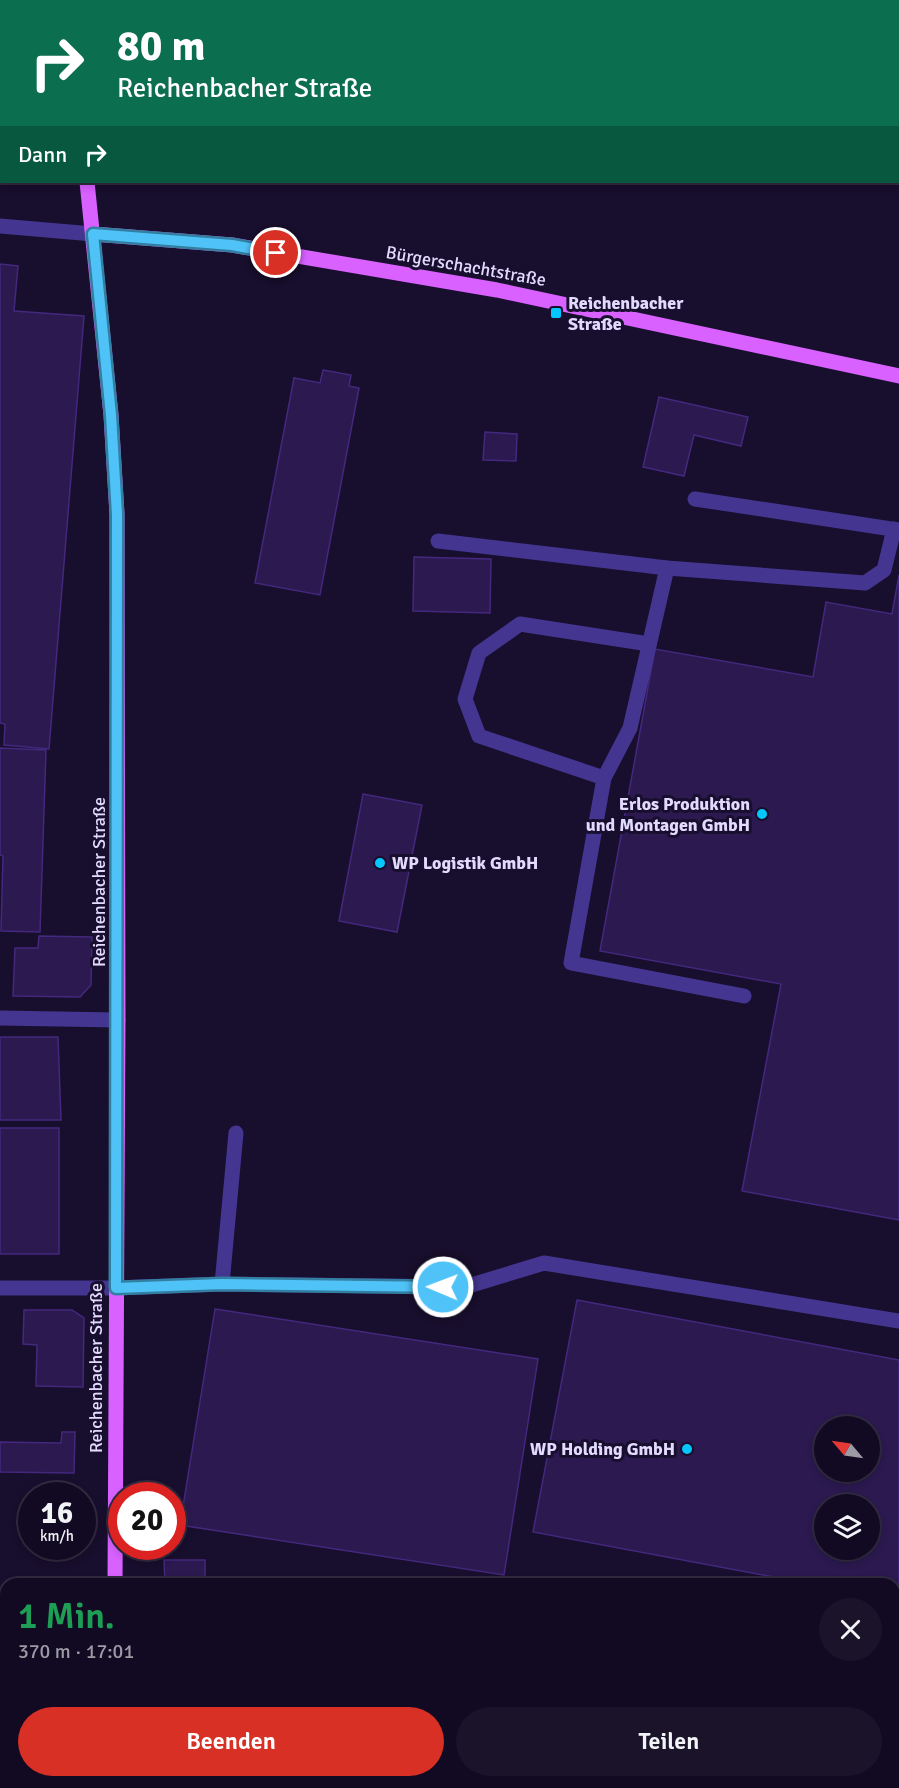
<!DOCTYPE html>
<html lang="de">
<head>
<meta charset="utf-8">
<style>
	body { margin:0; font-family:Signika,sans-serif; background:#1b132a; color:#f1f3f6; height:100vh; display:flex; flex-direction:column; font-size:22px; white-space:nowrap }
	* { box-sizing:border-box; margin:0 }
	p { font-size:20px; color:#9c9aa5 }
	.icon { flex:none; width:33px; height:33px; fill:none; stroke:currentColor; stroke-width:2; stroke-linecap:round; stroke-linejoin:round }
	.map { position:relative; flex:1; overflow:hidden }
	.panel { position:absolute; left:0px; top:1578px; width:900px; height:210px; display:flex; flex-direction:column; background:#120a22; border-radius:18px 18px 0 0; box-shadow:0 3px 9px #0003,0 0 0 2px #312b40 }
	.panel>* { flex:none }
	.banner { position:absolute; left:0px; top:0px; width:900px; height:183px; box-shadow:0 3px 9px #0003,0 0 0 2px #312b40; background:#0b6e4f; color:#fff; overflow:hidden }
	.needle { width:39px; rotate:299deg }
	.tools { position:absolute; left:814px; top:1416px; display:grid; gap:12px }
	.tools a { display:grid; place-items:center; width:66px; height:66px; border-radius:50%; background:#120a22; box-shadow:0 3px 9px #0003,0 0 0 2px #312b40; font-size:30px }
	.speed { position:absolute; left:18px; top:1482px; display:flex; gap:12px; font-size:30px; font-weight:700; text-align:center }
	.speed>* { display:grid; place-content:center; width:78px; height:78px; border-radius:50%; background:#120a22; box-shadow:0 3px 9px #0003,0 0 0 2px #312b40; line-height:1 }
	.speed small { font-size:15px; font-weight:400 }
	.speed .limit { border:9px solid #d22; background:#fff; color:#111 }
	.pin { position:absolute; display:grid; place-items:center; width:51px; height:51px; color:#fff; margin:-26px; border:3px solid #fff; border-radius:50%; box-shadow:0 2px 6px #0007 }
	.me { position:absolute; width:66px; margin:-33px; rotate:271deg; stroke-linejoin:round; filter:drop-shadow(0 0 4px #0008) }
	.turn { display:flex; align-items:center; gap:21px; height:126px; padding:0 18px; font-size:27px }
	.turn .icon { width:78px; height:78px; stroke-width:2.5 }
	.turn b { display:block; font-size:42px; line-height:51px }
	.then { display:flex; align-items:center; height:57px; padding:0 18px; background:#0003; gap:12px; font-size:22px }
	.round { display:grid; place-items:center; flex:none; width:63px; height:63px; border-radius:32px; background:#1b132a }
	.summary { display:flex; align-items:center; justify-content:space-between; height:102px; padding:0 18px }
	h1 { font-size:36px; font-weight:600; line-height:45px; color:#1e9e55 }
	.action { display:flex; gap:12px; margin-top:auto; padding:12px 18px }
	.action a { flex:1; height:69px; border-radius:36px; background:#d93025; color:#fff; font-size:24px; font-weight:600; line-height:69px; text-align:center }
	.action a+a { background:#1b132a; color:#f1f3f6 }
	.map>svg:first-child { display:block }
	.green { fill:#113437 }
	.building { fill:#2b194f; stroke:#44287e; stroke-width:1.5; fill-rule:evenodd }
	.lines { fill:none; stroke-linecap:round; stroke-linejoin:round }
	.minor { stroke:#443590; stroke-width:15 }
	.major { stroke:#d861ff; stroke-width:15 }
	.route-casing { stroke:#337fa1; stroke-width:15 }
	.route { stroke:#4fc3f7; stroke-width:10 }
	.poi-dot { fill:#06c6ff; stroke:#180e2d; stroke-width:2 }
	.labels { text-anchor:middle; stroke-width:6; stroke-linejoin:round; paint-order:stroke }
	.street-label { font-size:18px; fill:#e3daff; stroke:#180e2d }
	.poi-label { font-size:18px; font-weight:bold; fill:#e3daff; stroke:#180e2d; text-anchor:start }
</style>
</head>
<body>
<div class="map">
<svg width="899" height="1788" viewBox="0 0 899 1788">
	<rect width="100%" height="100%" fill="#180e2d"/>
	<polygon class="green" points="249,1782 290,1788 249,1788"/>
	<g class="building">
		<polygon points="190,0 219,0 190,2"/>
		<polygon points="0,264 18,266 14,311 84,316 49,749 4,745 5,724 0,723"/>
		<polygon points="323,370 351,375 349,386 359,388 320,595 255,583 294,378 320,383"/>
		<polygon points="659,397 748,417 741,446 694,435 684,476 643,467"/>
		<polygon points="485,432 517,434 516,461 483,460"/>
		<polygon points="414,557 491,559 490,613 413,611"/>
		<polygon points="899,575 899,1220 742,1191 781,984 600,951 655,649 813,677 826,602 892,614"/>
		<polygon points="0,748 46,750 40,932 1,931 3,856 0,855"/>
		<polygon points="363,794 422,805 397,932 339,921"/>
		<polygon points="39,936 92,937 91,985 80,997 13,996 15,948 38,948"/>
		<polygon points="0,1037 58,1037 61,1120 0,1120"/>
		<rect x="0" y="1128" width="59" height="126"/>
		<path d="M577,1300L899,1360V1600L894,1599V1584H811L533,1532ZM825,1426H870V1472H825ZM825,1504H870V1550H825Z"/>
		<polygon points="215,1309 538,1359 504,1575 180,1525"/>
		<polygon points="24,1310 72,1310 84,1318 83,1387 36,1386 37,1345 23,1344"/>
		<polygon points="62,1432 75,1432 74,1473 0,1472 0,1442 61,1443"/>
		<polygon points="164,1560 205,1560 205,1584 165,1584"/>
		<polygon points="894,1677 899,1678 899,1737 894,1736"/>
		<polygon points="24,1782 79,1782 79,1788 23,1788"/>
		<polygon points="575,1782 708,1782 707,1788 582,1788 574,1787"/>
	</g>
	<g class="lines">
		<g class="minor">
			<polyline points="0,226 93,234"/>
			<polyline points="695,499 899,530"/>
			<polyline points="438,541 667,568 865,583 884,570 894,529"/>
			<polyline points="667,568 630,728 604,778 571,963 744,996"/>
			<polyline points="604,778 479,736 465,699 479,653 520,624 649,644"/>
			<polyline points="0,1018 118,1020"/>
			<polyline points="222,1284 236,1133"/>
			<polyline points="0,1288 116,1288 222,1284 465,1287 544,1263 899,1321"/>
			<polyline points="351,1782 382,1788"/>
		</g>
		<g class="major">
			<polyline points="66,0 66,2"/>
			<polyline points="87,182 111,415 117,514 118,1020 115,1584"/>
			<polyline points="93,234 232,245 497,290 899,376"/>
			<polyline points="114,1788 114,1782"/>
		</g>
	</g>
	<g class="lines">
		<defs>
			<polyline id="route" points="276,253 232,245 93,234 111,415 117,514 116,1288 222,1284 443,1287"/>
		</defs>
		<use href="#route" class="route-casing"/>
		<use href="#route" class="route"/>
	</g>
	<g class="poi-dot">
		<rect x="550" y="307" width="12" height="12" rx="3"/>
		<circle cx="762" cy="814" r="6"/>
		<circle cx="380" cy="863" r="6"/>
		<circle cx="687" cy="1449" r="6"/>
	</g>
	<g class="labels">
		<g class="street-label">
			<text transform="translate(466 266) rotate(10)" y="6">Bürgerschachtstraße</text>
			<text transform="translate(99 882) rotate(-90)" y="6">Reichenbacher Straße</text>
			<text transform="translate(96 1368) rotate(-90)" y="6">Reichenbacher Straße</text>
		</g>
		<g class="poi-label">
			<text x="568" y="309">Reichenbacher<tspan x="568" dy="21">Straße</tspan></text>
			<text x="750" y="810" text-anchor="end">Erlos Produktion<tspan x="750" dy="21">und Montagen GmbH</tspan></text>
			<text x="392" y="869">WP Logistik GmbH</text>
			<text x="675" y="1455" text-anchor="end">WP Holding GmbH</text>
		</g>
	</g>
</svg>
<div class="tools">
<a><svg class="needle" viewBox="-14 -14 28 28"><path d="M0-13l5 13h-10z" fill="#e53935"/><path d="M0 13l5-13h-10z" fill="#9c9aa5"/></svg></a>
<a><svg class="icon" aria-label="layers" viewBox="0 0 24 24"><path d="M12 4l9 5-9 5-9-5zM3 14l9 5 9-5"/></svg></a>
</div>
<div class="speed"><div>16<small>km/h</small></div><div class="limit">20</div></div>
<div class="pin" style="left:276px;top:253px;background:#d93025"><svg class="icon" aria-label="arrive" viewBox="0 0 24 24"><path d="M6 21V4h12l-3 4 3 4H6"/></svg></div>
<svg class="me" style="left:443px;top:1287px" viewBox="-20 -20 40 40"><circle r="17" fill="#4fc3f7" stroke="#fff" stroke-width="3"/><path d="M0-11L8 9 0 5-8 9z" fill="#fff"/></svg>
<div class="banner">
<div class="turn"><svg class="icon" aria-label="right" viewBox="0 0 24 24"><path d="M7 20v-9h11M14 6l5 5-5 5"/></svg><div><b>80 m</b>Reichenbacher Straße</div></div>
<div class="then">Dann<svg class="icon" aria-label="right" viewBox="0 0 24 24"><path d="M7 20v-9h11M14 6l5 5-5 5"/></svg></div>
</div>
<section class="panel">
<div class="summary"><div><h1>1 Min.</h1><p>370 m · 17:01</p></div><a class="round"><svg class="icon" aria-label="close" viewBox="0 0 24 24"><path d="M6 6l12 12M18 6L6 18"/></svg></a></div>
<div class="action"><a>Beenden</a><a>Teilen</a></div>
</section>
</div>
</body>
</html>
